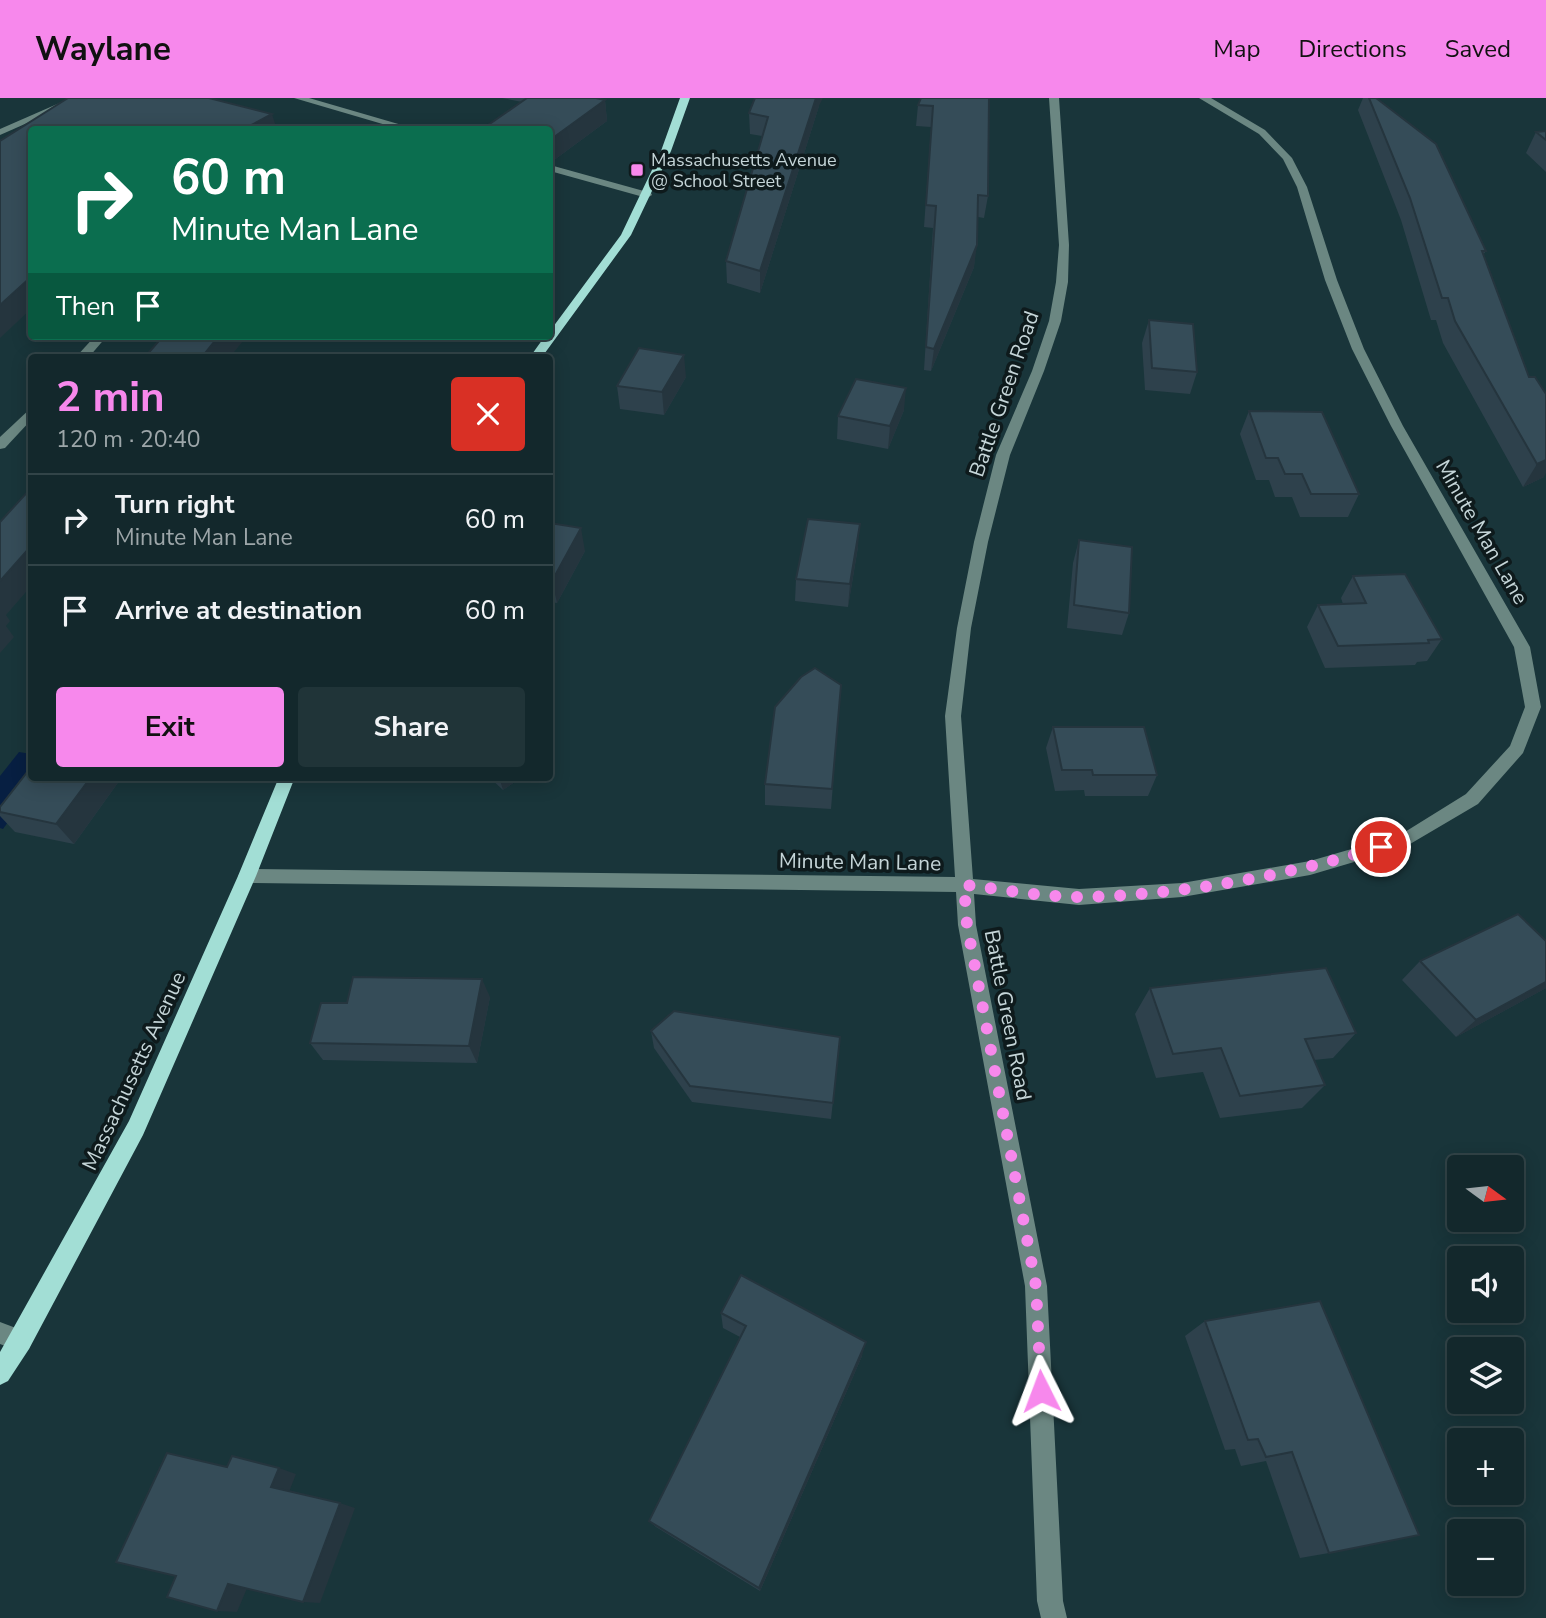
<!DOCTYPE html>
<html lang="en">
<head>
<meta charset="utf-8">
<style>
	body { margin:0; font-family:"Nunito Sans",sans-serif; background:#203438; color:#f1f3f6; height:100vh; display:flex; flex-direction:column; font-size:26px; white-space:nowrap }
	* { box-sizing:border-box; margin:0 }
	p { font-size:23px; color:#9da6a9 }
	.icon { flex:none; width:38px; height:38px; fill:none; stroke:currentColor; stroke-width:2; stroke-linecap:round; stroke-linejoin:round }
	.map { position:relative; flex:1; overflow:hidden }
	.sheet { position:absolute; left:28px; top:256px; width:525px; height:427px; display:flex; flex-direction:column; background:#13282c; border-radius:7px; box-shadow:0 4px 18px #0003,0 0 0 2px #324448 }
	.sheet>* { flex:none }
	.top-card { position:absolute; left:28px; top:28px; width:525px; height:214px; border-radius:7px; box-shadow:0 4px 18px #0003,0 0 0 2px #324448; background:#0b6e4f; color:#fff; overflow:hidden }
	.needle { width:46px; rotate:105deg }
	.fabs { position:absolute; left:1447px; top:1057px; display:grid; gap:14px }
	.fabs a { display:grid; place-items:center; width:77px; height:77px; border-radius:7px; background:#13282c; box-shadow:0 4px 18px #0003,0 0 0 2px #324448; font-size:35px }
	.pin { position:absolute; display:grid; place-items:center; width:60px; height:60px; color:#fff; margin:-30px; border:4px solid #fff; border-radius:50%; box-shadow:0 2px 7px #0007 }
	.me { position:absolute; width:77px; margin:-38px; rotate:357deg; stroke-linejoin:round; filter:drop-shadow(0 0 5px #0008) }
	.turn { display:flex; align-items:center; gap:24px; height:147px; padding:0 28px; font-size:32px }
	.turn .icon { width:91px; height:91px; stroke-width:2.5 }
	.turn b { display:block; font-size:49px; line-height:60px }
	.then { display:flex; align-items:center; height:66px; padding:0 28px; background:#0003; gap:14px; font-size:26px }
	.round { display:grid; place-items:center; flex:none; width:74px; height:74px; border-radius:7px; background:#203438 }
	.overview { display:flex; align-items:center; justify-content:space-between; height:119px; padding:0 28px }
	h1 { font-size:42px; font-weight:700; line-height:52px; color:#f788ec }
	.primary-button { display:flex; gap:14px; margin-top:auto; padding:14px 28px }
	.primary-button a { flex:1; height:80px; border-radius:7px; background:#f788ec; color:#111; font-size:28px; font-weight:700; line-height:80px; text-align:center }
	.primary-button a+a { background:#203438; color:#f1f3f6 }
	ul { padding:0; list-style:none }
	li { display:flex; align-items:center; gap:21px; height:91px; padding:0 28px; border-top:2px solid #324448 }
	li div { flex:1 }
	li b { display:block; font-size:26px }
	li em { font-style:normal }
	header { display:flex; align-items:center; gap:42px; box-sizing:border-box; height:98px; padding:0 35px; background:#f788ec; color:#111 }
	header strong { font-size:33px }
	nav { display:flex; gap:38px; margin-inline-start:auto; font-size:24px }
	.map>svg:first-child { display:block }
	.water { fill:#071f42 }
	.lines { fill:none; stroke-linecap:round; stroke-linejoin:round }
	.minor { fill:#6b8782; fill-rule:evenodd }
	.major { fill:#a2ded5; fill-rule:evenodd }
	.wall { fill:#2e414c }
	.shaded-wall { fill:#25353e }
	.building { fill:#354c58; stroke:#25353e; stroke-width:2 }
	.route { stroke:#f788ec; stroke-width:12; stroke-dasharray:0 21.6 }
	.poi-dot { fill:#f788ec; stroke:#0e1a1c; stroke-width:2.5 }
	.labels { text-anchor:middle; stroke-width:7; stroke-linejoin:round; paint-order:stroke }
	.far-poi-label { font-size:18px; fill:#c5d5d8; stroke:#0e1a1c; text-anchor:start }
	.street-label { font-size:21px; fill:#c5d5d8; stroke:#0e1a1c }
</style>
</head>
<body>
<header>
<strong>Waylane</strong>
<nav><a>Map</a><a>Directions</a><a>Saved</a></nav>
</header>
<div class="map">
<svg width="1546" height="1520" viewBox="0 0 1546 1520">
	<rect width="100%" height="100%" fill="#19353a"/>
	<polygon class="water" points="19,654 31,656 32,679 41,679 3,731 0,730 0,678"/>
	<g class="lines">
		<g class="minor">
			<polygon points="71,0 84,0 0,37 0,31"/>
			<polygon points="294,0 309,0 419,32 403,32"/>
			<polygon points="1049,0 1059,0 1069,147 1068,184 1061,223 1044,273 1010,357 988,444 971,530 961,618 973,781 1079,791 1182,785 1310,763 1400,737 1466,696 1510,648 1525,609 1514,549 1391,328 1352,251 1325,182 1297,89 1283,61 1259,36 1199,0 1211,0 1265,32 1292,60 1307,89 1337,182 1364,251 1403,328 1530,549 1541,609 1523,655 1478,706 1405,749 1310,777 1182,799 1079,807 974,796 976,827 1047,1188 1063,1503 1067,1520 1041,1520 1037,1503 1025,1188 958,827 956,794 247,785 241,783 238,778 241,773 247,771 955,779 945,618 957,530 974,444 996,357 1032,273 1049,223 1056,184 1059,147"/>
			<polygon points="550,67 651,95 652,97 647,100 550,73"/>
			<polygon points="95,238 107,238 89,259 76,259"/>
			<polygon points="32,309 32,321 5,350 0,351 0,339"/>
			<polygon points="0,1224 29,1235 32,1243 29,1251 21,1254 0,1246"/>
		</g>
		<g class="major">
			<polygon points="680,0 690,0 671,53 631,137 542,259 530,259 545,238 550,238 550,233 621,137 661,53"/>
			<polygon points="279,679 295,679 256,778 143,1037 29,1251 8,1283 0,1287 0,1254 129,1023 238,778"/>
		</g>
	</g>
	<g class="wall">
		<polygon points="502,0 596,0 605,2 607,23 550,65 550,32 522,4"/>
		<polygon points="989,0 988,98 984,120 978,119 974,169 931,273 924,272 933,130 924,129 931,29 916,28 918,7"/>
		<polygon points="1363,0 1376,0 1486,153 1483,157 1544,379 1523,389 1443,245 1436,222 1431,222 1401,122 1358,12"/>
		<polygon points="819,8 760,195 727,185 726,163 762,38 750,36 749,15"/>
		<polygon points="1546,33 1546,74 1526,55 1536,34"/>
		<polygon points="1149,222 1197,274 1190,296 1145,292 1142,245"/>
		<polygon points="686,279 664,317 620,311 617,288"/>
		<polygon points="904,312 888,351 837,341 838,318"/>
		<polygon points="1249,313 1359,396 1348,419 1300,419 1292,399 1275,399 1269,382 1256,382 1240,336"/>
		<polygon points="550,425 585,453 557,505 550,504"/>
		<polygon points="1079,442 1129,515 1122,537 1067,530 1073,465"/>
		<polygon points="858,449 848,509 795,503 796,481"/>
		<polygon points="1353,478 1442,541 1427,563 1417,564 1415,567 1325,570 1307,529 1318,507 1343,506 1341,500"/>
		<polygon points="841,587 831,711 765,707 765,686"/>
		<polygon points="1053,629 1157,677 1148,698 1085,698 1084,692 1055,693 1046,650"/>
		<polygon points="32,679 122,679 74,746 15,734 0,718 0,709"/>
		<polygon points="489,679 522,679 503,692"/>
		<polygon points="1420,863 1546,890 1456,939 1402,882"/>
		<polygon points="1150,890 1356,935 1333,960 1314,962 1325,987 1302,1010 1220,1020 1203,974 1156,980 1135,916"/>
		<polygon points="490,899 477,965 323,962 310,945 347,905"/>
		<polygon points="651,933 840,939 831,1021 692,1004 654,950"/>
		<polygon points="1320,1203 1329,1455 1300,1460 1266,1363 1241,1368 1235,1351 1225,1352 1185,1238 1205,1223"/>
		<polygon points="721,1215 862,1258 760,1493 656,1429 649,1423 740,1239 723,1230"/>
	</g>
	<g class="shaded-wall">
		<polygon points="816,0 823,0 819,8 760,195 760,173"/>
		<polygon points="605,2 607,23 550,65 550,42"/>
		<polygon points="272,16 277,32 242,32"/>
		<polygon points="977,147 974,169 931,273 934,251"/>
		<polygon points="32,178 32,210 0,240 0,207"/>
		<polygon points="219,238 247,238 230,259 202,259"/>
		<polygon points="684,257 686,279 664,317 662,294"/>
		<polygon points="906,290 904,312 888,351 890,328"/>
		<polygon points="1546,362 1546,375 1544,379 1523,389 1537,366"/>
		<polygon points="860,426 858,449 848,509 850,486"/>
		<polygon points="581,430 585,453 557,505 552,483"/>
		<polygon points="32,447 32,487 6,517 10,523 6,528 14,539 0,555 0,483"/>
		<polygon points="91,679 122,679 74,746 56,726"/>
		<polygon points="499,679 522,679 503,692"/>
		<polygon points="482,881 490,899 477,965 469,948"/>
		<polygon points="1546,884 1546,890 1456,939 1476,922"/>
		<polygon points="866,1244 862,1258 760,1493 759,1490"/>
		<polygon points="279,1370 296,1376 289,1394 271,1389"/>
		<polygon points="340,1405 355,1410 320,1505 303,1504"/>
		<polygon points="228,1486 248,1488 237,1514 217,1513"/>
	</g>
	<g class="building">
		<polygon points="68,0 209,0 272,16 242,32 32,32 32,178 0,207 0,43"/>
		<polygon points="527,0 596,0 605,2 550,42 550,32 481,32"/>
		<polygon points="755,0 816,0 760,173 726,163 768,19 749,15"/>
		<polygon points="921,0 989,0 988,98 978,97 977,147 934,251 926,249 936,108 926,107 933,8 918,7"/>
		<polygon points="1369,0 1376,0 1436,46 1486,153 1482,153 1529,279 1535,279 1546,296 1546,362 1537,366 1455,223 1448,200 1442,200 1410,100"/>
		<polygon points="1546,33 1546,42 1536,34"/>
		<polygon points="1149,222 1193,226 1197,274 1152,270"/>
		<polygon points="163,238 219,238 202,259 145,259"/>
		<polygon points="639,250 684,257 662,294 617,288"/>
		<polygon points="856,281 906,290 890,328 838,318"/>
		<polygon points="1249,313 1322,314 1359,396 1311,396 1302,376 1285,376 1278,360 1266,360"/>
		<polygon points="32,389 32,447 0,483 0,424"/>
		<polygon points="808,421 860,426 850,486 796,481"/>
		<polygon points="550,425 581,430 552,483 550,482"/>
		<polygon points="1079,442 1132,449 1129,515 1074,507"/>
		<polygon points="1405,476 1442,541 1428,542 1429,545 1338,548 1318,507 1366,505 1353,478"/>
		<polygon points="815,570 841,587 832,691 765,686 775,609 801,579"/>
		<polygon points="1053,629 1144,629 1157,677 1093,677 1092,672 1062,672"/>
		<polygon points="32,668 32,679 91,679 56,726 0,714 0,709"/>
		<polygon points="1518,816 1546,843 1546,884 1476,922 1420,863"/>
		<polygon points="1326,870 1356,935 1305,941 1325,987 1240,998 1221,950 1173,956 1150,890"/>
		<polygon points="353,879 482,881 469,948 310,945 321,905 347,905"/>
		<polygon points="674,913 840,939 833,1005 690,988 651,933"/>
		<polygon points="741,1177 866,1244 759,1490 649,1423 746,1228 721,1215"/>
		<polygon points="1320,1203 1419,1437 1329,1455 1292,1354 1266,1359 1258,1341 1248,1342 1205,1223"/>
		<polygon points="167,1355 227,1369 232,1358 279,1370 271,1389 340,1405 303,1504 228,1486 217,1513 167,1499 176,1478 116,1464"/>
	</g>
	<g class="lines">
		<path class="route" d="M1041,1293L1036,1188L967,827L964,787C1002,791 1042,799 1081,799C1183,797 1284,778 1381,749"/>
	</g>
	<rect class="poi-dot" x="630" y="65" width="14" height="14" rx="3.5"/>
	<g class="labels">
		<g class="far-poi-label">
			<text x="651" y="68">Massachusetts Avenue<tspan x="651" dy="21">@ School Street</tspan></text>
		</g>
		<g class="street-label">
			<text transform="translate(1004 296) rotate(-71)" y="7">Battle Green Road</text>
			<text transform="translate(1482 434) rotate(60)" y="7">Minute Man Lane</text>
			<text transform="translate(860 764) rotate(1)" y="7">Minute Man Lane</text>
			<text transform="translate(1008 917) rotate(79)" y="7">Battle Green Road</text>
			<text transform="translate(134 973) rotate(-65)" y="7">Massachusetts Avenue</text>
		</g>
	</g>
</svg>
<div class="fabs">
<a><svg class="needle" viewBox="-14 -14 28 28"><path d="M0-13l5 13h-10z" fill="#e53935"/><path d="M0 13l5-13h-10z" fill="#9da6a9"/></svg></a>
<a><svg class="icon" aria-label="sound" viewBox="0 0 24 24"><path d="M4 9h4l5-4v14l-5-4H4zM17 9q2 3 0 6"/></svg></a>
<a><svg class="icon" aria-label="layers" viewBox="0 0 24 24"><path d="M12 4l9 5-9 5-9-5zM3 14l9 5 9-5"/></svg></a>
<a>+</a>
<a>−</a>
</div>
<div class="pin" style="left:1381px;top:749px;background:#d93025"><svg class="icon" aria-label="arrive" viewBox="0 0 24 24"><path d="M6 21V4h12l-3 4 3 4H6"/></svg></div>
<svg class="me" style="left:1041px;top:1293px" viewBox="-20 -20 40 40"><path d="M0-17L14 15 0 8-14 15z" fill="#f788ec" stroke="#fff" stroke-width="4"/></svg>
<div class="top-card">
<div class="turn"><svg class="icon" aria-label="right" viewBox="0 0 24 24"><path d="M7 20v-9h11M14 6l5 5-5 5"/></svg><div><b>60 m</b>Minute Man Lane</div></div>
<div class="then">Then<svg class="icon" aria-label="arrive" viewBox="0 0 24 24"><path d="M6 21V4h12l-3 4 3 4H6"/></svg></div>
</div>
<section class="sheet">
<div class="overview"><div><h1>2 min</h1><p>120 m · 20:40</p></div><a class="round" style="background:#d93025;color:#fff"><svg class="icon" aria-label="close" viewBox="0 0 24 24"><path d="M6 6l12 12M18 6L6 18"/></svg></a></div>
<ul>
<li><svg class="icon" aria-label="right" viewBox="0 0 24 24"><path d="M7 20v-9h11M14 6l5 5-5 5"/></svg><div><b>Turn right</b><p>Minute Man Lane</p></div><em>60 m</em></li>
<li><svg class="icon" aria-label="arrive" viewBox="0 0 24 24"><path d="M6 21V4h12l-3 4 3 4H6"/></svg><div><b>Arrive at destination</b></div><em>60 m</em></li>
</ul>
<div class="primary-button"><a>Exit</a><a>Share</a></div>
</section>
</div>
</body>
</html>
